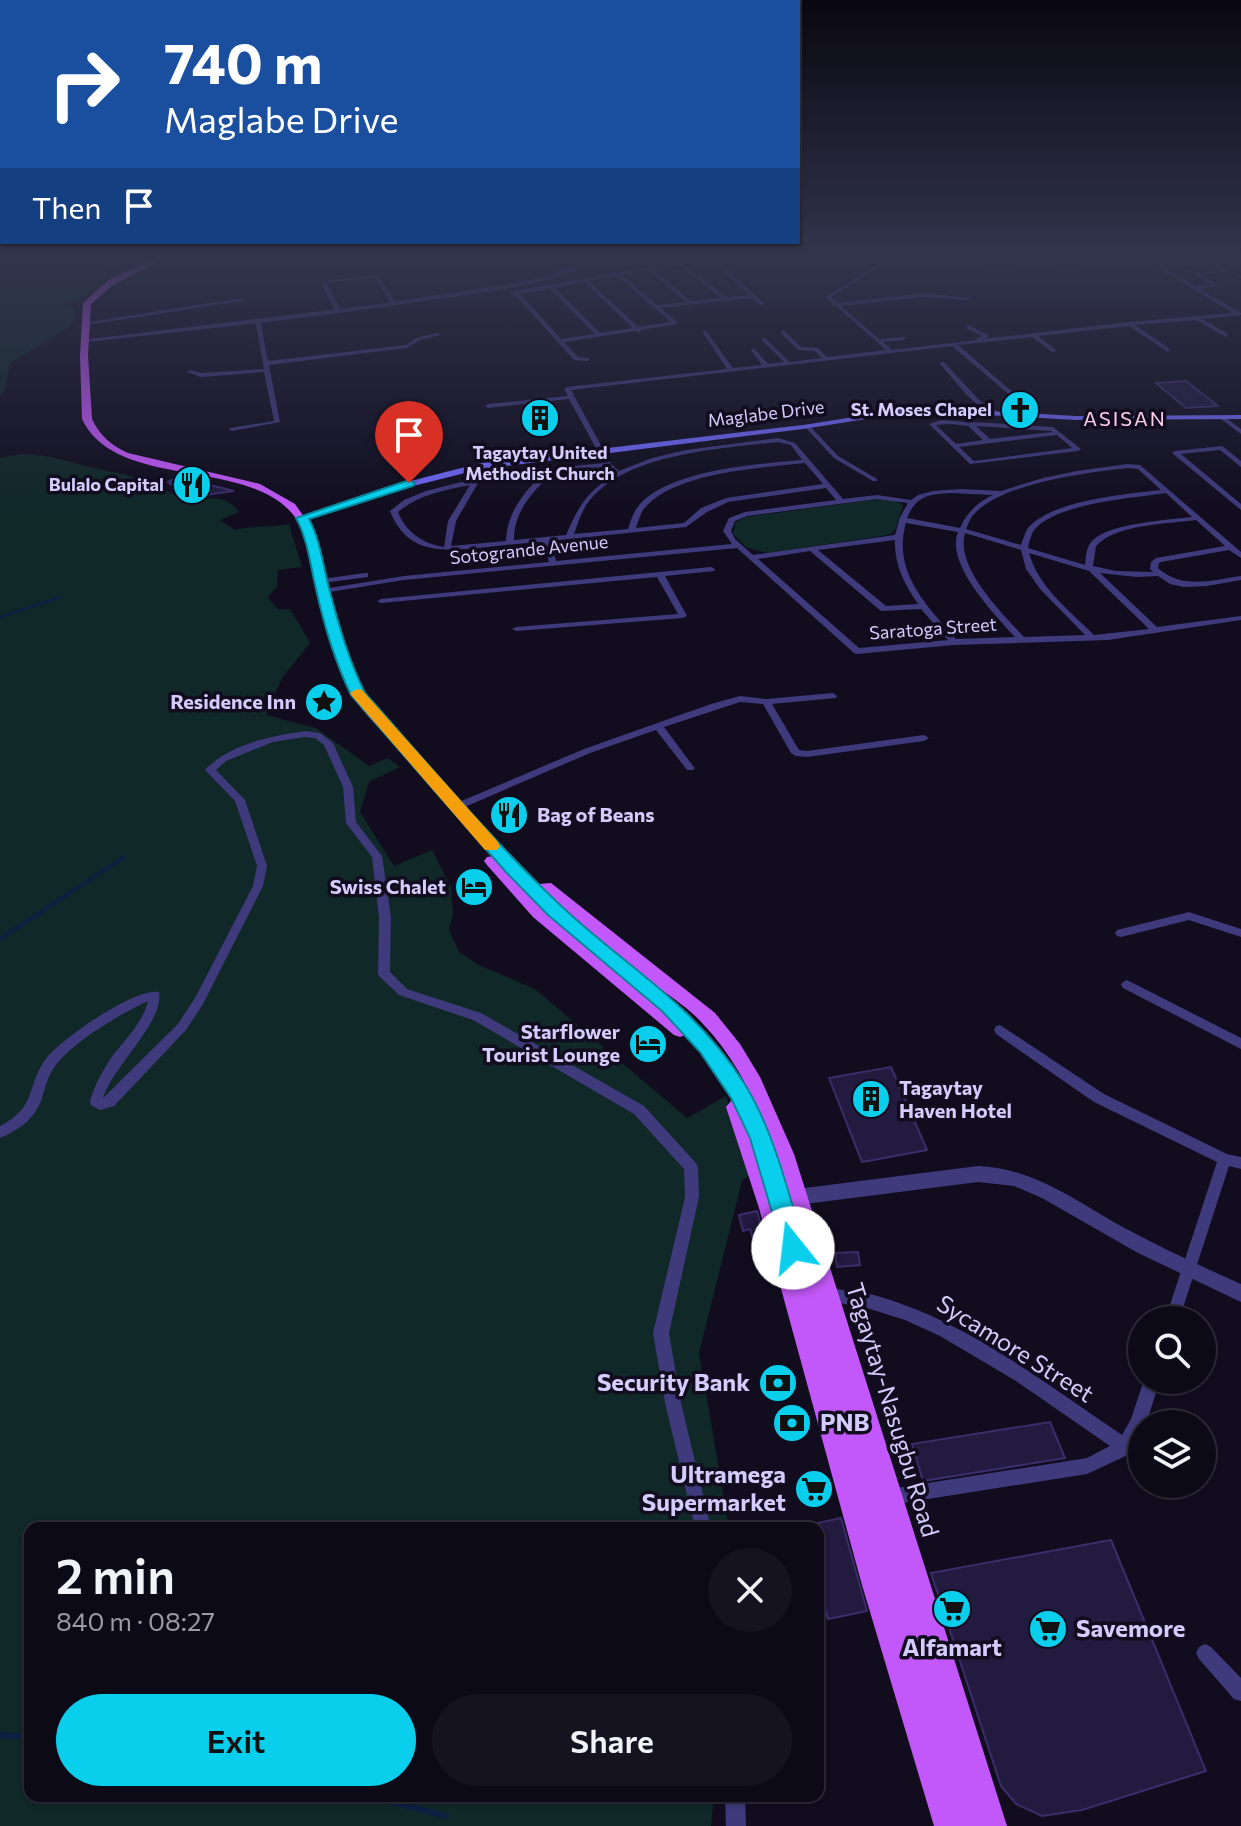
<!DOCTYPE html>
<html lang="en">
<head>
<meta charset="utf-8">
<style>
	body { margin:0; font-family:Commissioner,sans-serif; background:#161320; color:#f1f3f6; height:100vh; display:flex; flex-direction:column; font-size:30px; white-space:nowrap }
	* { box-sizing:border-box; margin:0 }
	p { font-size:26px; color:#9a9aa1 }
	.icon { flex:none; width:44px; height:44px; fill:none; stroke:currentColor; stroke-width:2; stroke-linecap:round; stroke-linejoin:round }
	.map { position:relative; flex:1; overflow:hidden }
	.panel { position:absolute; left:24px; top:1522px; width:800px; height:280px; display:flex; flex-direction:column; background:#0d0a17; border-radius:16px; box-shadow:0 2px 6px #0004,0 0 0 2px #2d2b36 }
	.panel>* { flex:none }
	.hud { position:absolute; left:0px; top:0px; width:800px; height:244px; box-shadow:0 2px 6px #0004,0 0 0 2px #2d2b36; background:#1a4fa0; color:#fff; overflow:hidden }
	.buttons { position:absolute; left:1128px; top:1306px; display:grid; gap:16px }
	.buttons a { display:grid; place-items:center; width:88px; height:88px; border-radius:50%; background:#0d0a17; box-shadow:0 2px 6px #0004,0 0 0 2px #2d2b36; font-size:40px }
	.pin { position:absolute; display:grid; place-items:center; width:68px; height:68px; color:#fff; margin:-82px -34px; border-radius:50% 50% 50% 0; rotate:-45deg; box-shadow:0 0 8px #0007 }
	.pin .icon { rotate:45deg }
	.me { position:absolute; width:88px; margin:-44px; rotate:344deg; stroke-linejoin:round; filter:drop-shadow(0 0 6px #0008) }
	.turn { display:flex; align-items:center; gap:28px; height:168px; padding:0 32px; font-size:36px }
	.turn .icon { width:104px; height:104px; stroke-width:2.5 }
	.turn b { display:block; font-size:56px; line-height:68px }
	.then { display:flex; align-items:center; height:76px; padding:0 32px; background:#0003; gap:16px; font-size:30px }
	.round { display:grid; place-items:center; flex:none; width:84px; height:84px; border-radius:42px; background:#161320 }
	.headline { display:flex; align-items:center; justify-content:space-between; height:136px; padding:0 32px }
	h1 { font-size:48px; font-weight:600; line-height:60px }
	.button { display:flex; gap:16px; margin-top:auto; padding:16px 32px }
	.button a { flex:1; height:92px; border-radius:48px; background:#09cfed; color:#111; font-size:32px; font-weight:600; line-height:92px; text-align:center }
	.button a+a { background:#161320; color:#f1f3f6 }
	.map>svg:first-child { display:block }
	.green { fill:#102828 }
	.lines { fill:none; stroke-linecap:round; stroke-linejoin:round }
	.stream-far3 { stroke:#0e2042; stroke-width:2 }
	.stream-far2 { stroke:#0e2042; stroke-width:3 }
	.stream-far1 { stroke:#0e2042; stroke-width:4 }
	.stream { stroke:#0e2042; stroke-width:6 }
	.building { fill:#221a3f; stroke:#3b2d6a; stroke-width:2 }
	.minor { fill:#3e3a7c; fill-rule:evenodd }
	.tertiary { fill:#3e3a7c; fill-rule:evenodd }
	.secondary { fill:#6f67f9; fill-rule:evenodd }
	.primary { fill:#c258f9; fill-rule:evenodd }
	.route { fill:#09cfed; stroke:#06879a; stroke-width:2 }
	.slow { fill:#f59e0b }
	.labels { text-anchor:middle; stroke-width:7; stroke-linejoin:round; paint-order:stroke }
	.far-poi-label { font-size:18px; font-weight:bold; fill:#d4ccfd; stroke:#110d1f; text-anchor:end }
	.far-street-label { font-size:18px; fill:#d4ccfd; stroke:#110d1f }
	.far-quarter-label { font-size:20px; letter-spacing:2px; fill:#fdceeb; stroke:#110d1f }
	.poi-label { font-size:20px; font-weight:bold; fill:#d4ccfd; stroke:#110d1f; text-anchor:end }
	.near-street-label { font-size:24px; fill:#d4ccfd; stroke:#110d1f }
	.near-poi-label { font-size:24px; font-weight:bold; fill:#d4ccfd; stroke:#110d1f; text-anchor:end }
</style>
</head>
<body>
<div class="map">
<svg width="1241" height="1826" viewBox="0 0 1241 1826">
	<rect width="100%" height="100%" fill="#110d1f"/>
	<g class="green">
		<polygon points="0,256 122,256 132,261 104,271 113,274 78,301 63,305 74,310 75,319 67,328 10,364 4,393 0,395"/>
		<path d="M21,454C46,454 66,461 90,467C130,476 148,477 185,502C206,498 226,493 239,512L220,520L235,530C254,525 270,528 289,524L302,567L278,570L277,587L267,597L278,609H290L310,643L282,678L266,715L316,728L369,766L388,758L400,767L369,782L360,812L394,866L432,850L451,887L453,914L449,930L459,952L479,965L535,989L687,1118L726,1096L753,1172L742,1181L699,1353L729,1528H30V1796H714L711,1826H0V458Z"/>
		<polygon points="880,499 893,500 903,505 895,530 889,535 768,553 747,548 733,534 735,523 745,517"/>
	</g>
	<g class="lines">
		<g class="stream-far3">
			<polyline points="1208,256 1241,258"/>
			<polyline points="978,273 1034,266 1073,270 1112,259 1153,256"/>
		</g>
		<polyline class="stream-far2" points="0,617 61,597"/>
		<polyline class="stream-far1" points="0,939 124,857"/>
		<g class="stream">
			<polyline points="0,1735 30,1737"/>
			<polyline points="368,1796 446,1816"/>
		</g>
	</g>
	<g class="building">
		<polygon points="1186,381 1218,406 1186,408 1156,383"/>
		<polygon points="549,410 555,423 530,426 524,413"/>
		<polygon points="181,475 203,479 198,482 234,491 190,497 168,482"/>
		<polygon points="891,1067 927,1150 862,1162 829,1078"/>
		<polygon points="757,1211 772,1266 761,1268 750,1229 743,1231 739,1215"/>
		<polygon points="858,1252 860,1265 837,1267 835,1253"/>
		<polygon points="1050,1422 1065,1458 923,1481 912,1444"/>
		<polygon points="841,1518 867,1611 828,1619 818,1581 818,1523"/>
		<polygon points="1111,1540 1206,1771 1082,1810 1042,1816 1016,1804 1001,1786 931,1573"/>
	</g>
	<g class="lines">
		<g class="minor">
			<path d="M712,256L764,303V305H760L752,298L661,308L677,322V324L641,330L639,333L636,331L564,342L578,357L589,358V360L587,361L574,360L516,296L510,294L513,291ZM711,259L749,295L726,297L684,264ZM680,265L721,298L691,301L653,269ZM649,270L686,302L657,305L622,275ZM617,276L671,322L638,327L589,281ZM584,282L633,328L600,333L555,288ZM550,289L595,334L561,339L520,294Z"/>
			<path d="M875,256H879L884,261L932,257L934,258L884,264L831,297L838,303L923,293L972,298L969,300L923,297L841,306L879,339L906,337L904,340L883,342L892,350L977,340V338L982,336L966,328L968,325L988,335V337L983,339L1129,322L1233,313L1159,269L1110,256L1158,266L1241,260V262L1217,264L1227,270V272L1200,274L1218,286L1200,289L1241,313V315L1202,319L1228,334L1226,337L1196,320L1135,325L1170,349L1168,352L1129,326L1038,336L1056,350L1054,353L1032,337L958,345L1039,415L1040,416L1037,418L952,346L571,390L611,464L619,471L652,458L686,450L778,438L795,443L843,499L877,495L911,500L918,495L933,491L961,489L1001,491L1043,478L1077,471L1127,464L1140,465L1241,552V558L1229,550L1161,562L1159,563L1158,568C1182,590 1212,580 1241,576V580L1207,586L1184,587L1170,584L1158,576L1137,577L1100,573L1157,627L1241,616V620L1108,640L954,645L857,654L854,653L737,548L404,580L323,593L319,591L323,589L404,576L549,562L543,542C524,543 505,545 487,547C447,551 408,557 390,511L404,500L426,491L457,483L525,471L604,463L569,399L488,408L485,406L488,404L568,396L564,389L567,387L727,369L702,331H706L733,368L762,365L751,350L754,348L768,364L784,362L762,340L764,337L790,362L822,358L815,351L798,350L781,333L783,330L801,347L818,348L827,357L886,350L836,306H832L833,304L825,297L880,263ZM1211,264L1220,270L1193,273L1210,285L1196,286L1163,267ZM778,442L791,445L802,460C759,464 659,470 635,511C632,516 630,523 628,529L574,534C577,526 579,518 583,511C614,453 721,449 778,442ZM805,463L823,484L726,498L701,508L684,523L636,528C638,522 640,515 643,510C672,472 761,468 805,463ZM606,467L615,474C587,492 579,505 566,535L514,540C514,510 533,492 553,472ZM1127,468L1138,469L1161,490C1126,494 1052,500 1028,528C1025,532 1023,540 1021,545L966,529C968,525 969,521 971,518C996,483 1087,473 1127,468ZM544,473C524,492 507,512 506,541L451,546L456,521L478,483ZM470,485L448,521L444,547C423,544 405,531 398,512C418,495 445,490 470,485ZM826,488L836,500L745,512L729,518L723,531L732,544L556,561L550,541L686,527L707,512L728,502ZM951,493L993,495C978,502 966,513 960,528L907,518C916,496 929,494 951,493ZM1166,493L1192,517C1167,520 1109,523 1092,541C1086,547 1086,557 1085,565L1028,548C1029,542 1031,535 1034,530C1057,503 1132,498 1166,493ZM877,499L908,503L900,517L895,535L753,555L735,539L731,531L735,521L747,516ZM1196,520L1225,546L1156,558L1151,562L1150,569L1153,572L1116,571L1093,566L1096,546C1116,524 1167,524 1196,520ZM906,523L958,532C945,564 995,615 1015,637L956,639C926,605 892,571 906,523ZM965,533L1021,550L1026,569L1040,589L1085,635L1024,637C1003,614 955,568 965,533ZM895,540C894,564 904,584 918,604L886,606L818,550ZM810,551L881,611L921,609L948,640L859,648L758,559ZM1029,553L1089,571L1149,629L1094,635C1069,610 1039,588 1029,553Z"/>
			<polygon points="378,275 397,305 393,305 375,278 330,282 327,284 341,311 336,312 321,284 329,280"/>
			<polygon points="1235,275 1241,276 1241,278 1235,277"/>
			<polygon points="241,298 243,301 86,325 83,323"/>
			<polygon points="255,319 260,320 268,361 406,345 416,338 438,333 441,335 420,340 407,348 269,365 280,422 232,431 229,429 230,428 274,421 264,372 201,377 187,372 190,370 201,373 264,369"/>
			<path d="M940,362H944L979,400L998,412V414C974,410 956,381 940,364Z"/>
			<path d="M969,410L972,412L973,422L1053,427L1081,449L1078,451L970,464L929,424L941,420L967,422L966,412ZM951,424L968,426L983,440L956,444L936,425ZM976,426L1051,431L1052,432L990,439ZM1057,435L1072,448L974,461L959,447Z"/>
			<polygon points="1223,416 1241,429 1241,434 1221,419 1220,418"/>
			<polygon points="805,425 809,425 838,456 877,479 877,481 873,481 834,458 805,427"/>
			<polygon points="1222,446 1241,461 1241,467 1220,450 1181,454 1241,504 1241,510 1172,453 1175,451"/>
			<polygon points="711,567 715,569 714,571 665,576 687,616 683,618 516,631 512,629 516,627 678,614 657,577 381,603 377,601 381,599"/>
			<polygon points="365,573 368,573 368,577 322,583 318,581 322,579"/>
			<polygon points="833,693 837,696 836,698 772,704 799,750 807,751 924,735 929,738 924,741 807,757 796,756 791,753 763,704 740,702 664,727 693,766 695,768 693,770 687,770 656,730 590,753 460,809 456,810 451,807 452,805 584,749 711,704 740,696 766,699"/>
			<path d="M305,731L320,733L333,743L353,787L356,822L382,856L391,917L390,972L407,989L481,1013L644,1106L696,1163L698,1167L699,1197L669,1333L681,1403L711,1528H695L665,1403L653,1333L685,1197L684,1169L634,1114L473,1020L399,995L380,977L378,974L379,917L372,857L346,823L343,787L324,745L315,738L305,737L273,742L226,761L216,770L245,800L267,866L263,886L203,1004L186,1030L114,1106L100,1110L91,1105L90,1101C95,1084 103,1070 113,1055C126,1039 143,1022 148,1001C120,1014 73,1042 55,1066C47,1077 45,1089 41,1101C33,1120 19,1130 0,1138V1126C39,1106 25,1085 48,1056C65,1037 134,988 159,992C165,1021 113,1066 103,1098L178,1024L195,998L253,886L257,866L235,801L205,770C229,744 272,736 305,731Z"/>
			<polygon points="1189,912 1241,929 1241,937 1189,920 1121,937 1117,936 1115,933 1117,930"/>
			<polygon points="1127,980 1241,1038 1241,1049 1123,988 1121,985 1123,982"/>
			<polygon points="1000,1025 1104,1094 1227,1154 1241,1157 1241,1169 1229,1166 1179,1320 1165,1320 1217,1162 1094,1102 996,1034 994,1030 996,1026"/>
			<path d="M827,1288C841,1290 856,1291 870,1294C964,1319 1042,1381 1122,1435L1131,1419L1144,1380H1160L1146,1424H1142V1432L1132,1453L1087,1474L890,1505L884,1503L882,1497L884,1491L890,1489L1087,1458L1110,1446L1016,1381L940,1336L905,1320L867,1308L822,1300L820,1295L822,1290Z"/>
			<polygon points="1205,1644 1211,1647 1241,1678 1241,1701 1234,1699 1199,1659 1196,1653 1199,1647"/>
			<polygon points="725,1796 745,1796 746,1826 726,1826"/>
		</g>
		<g class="tertiary">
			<path d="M598,256H605C553,287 489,291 430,300C316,318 201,329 86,342L82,340L372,305L510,284L544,277Z"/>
			<path d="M978,1166C1032,1168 1073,1199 1119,1225C1158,1246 1200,1266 1241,1284V1302L1138,1253L1042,1198L1014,1186L978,1182L797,1205L791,1203L788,1197L791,1191L797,1189Z"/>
		</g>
		<polygon class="secondary" points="917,407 1076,416 1241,415 1241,419 1076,420 917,411 803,429 481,469 389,492 305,520 297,518 383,488 481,463 803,425"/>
		<path class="primary" d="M160,256H168L113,285L91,304L88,355L92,419C100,436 111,445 128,453L260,484L295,504L316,534L329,591L352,670L364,694L461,804L539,884L551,883L715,1013L740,1044L760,1077L794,1154L1007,1826H934L862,1585L759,1208L726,1107L732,1100L731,1097L687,1034L680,1037L674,1035L533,917L487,865L484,861L487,857L494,856C458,818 423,778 389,738C376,724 359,709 350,691C334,661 326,626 318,593C310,564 311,531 288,509C236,459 115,488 82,419L80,355L83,303L107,281ZM655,985C671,997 690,1009 703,1024C731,1053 752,1092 766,1130C736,1069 708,1029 655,985Z"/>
	</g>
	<linearGradient id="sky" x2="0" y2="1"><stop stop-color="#090711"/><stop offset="0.5" stop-color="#32354d"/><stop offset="1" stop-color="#32354d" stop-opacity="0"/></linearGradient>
	<rect width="1241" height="511" fill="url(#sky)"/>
	<path class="route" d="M409,480L415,483L413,486L309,519C321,542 323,567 330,592C339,626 349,661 365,693C428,764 489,837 558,903C625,967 692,1001 744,1083C775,1133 788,1193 805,1248L801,1256L793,1259L785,1256L750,1138L731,1098L700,1052L662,1011L548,915L505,871L351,695C335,662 324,625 316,589C310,564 308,540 296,518Z"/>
	<polygon class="slow" points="357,689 362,690 497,841 500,846 497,850 485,850 352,696 350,693"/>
	<defs>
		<symbol id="church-disc" viewBox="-11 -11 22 22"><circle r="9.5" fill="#09cfed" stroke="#110d1f"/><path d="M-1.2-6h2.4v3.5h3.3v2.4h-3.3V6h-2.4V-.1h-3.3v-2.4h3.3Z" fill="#111"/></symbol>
		<symbol id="building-disc" viewBox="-11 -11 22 22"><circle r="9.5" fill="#09cfed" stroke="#110d1f"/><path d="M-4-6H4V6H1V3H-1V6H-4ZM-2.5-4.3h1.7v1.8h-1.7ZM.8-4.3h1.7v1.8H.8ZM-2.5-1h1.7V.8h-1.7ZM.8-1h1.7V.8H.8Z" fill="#111"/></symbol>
		<symbol id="restaurant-disc" viewBox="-11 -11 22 22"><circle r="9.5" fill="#09cfed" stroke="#110d1f"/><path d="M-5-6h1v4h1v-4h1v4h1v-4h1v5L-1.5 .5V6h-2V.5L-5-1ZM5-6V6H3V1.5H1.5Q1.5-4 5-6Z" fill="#111"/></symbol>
		<symbol id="sight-disc" viewBox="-11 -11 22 22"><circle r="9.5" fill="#09cfed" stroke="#110d1f"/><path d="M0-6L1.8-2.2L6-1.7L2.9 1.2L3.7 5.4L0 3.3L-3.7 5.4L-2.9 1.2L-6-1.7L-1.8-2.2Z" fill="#111"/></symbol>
		<symbol id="hotel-disc" viewBox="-11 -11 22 22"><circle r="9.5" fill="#09cfed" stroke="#110d1f"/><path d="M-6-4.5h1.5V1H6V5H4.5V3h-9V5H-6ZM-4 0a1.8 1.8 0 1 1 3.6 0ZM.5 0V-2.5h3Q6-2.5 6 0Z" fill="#111"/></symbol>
		<symbol id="bank-disc" viewBox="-11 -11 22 22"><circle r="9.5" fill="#09cfed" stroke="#110d1f"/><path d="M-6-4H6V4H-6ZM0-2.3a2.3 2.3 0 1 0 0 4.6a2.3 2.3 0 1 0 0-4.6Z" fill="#111"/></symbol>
		<symbol id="supermarket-disc" viewBox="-11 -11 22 22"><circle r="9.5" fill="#09cfed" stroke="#110d1f"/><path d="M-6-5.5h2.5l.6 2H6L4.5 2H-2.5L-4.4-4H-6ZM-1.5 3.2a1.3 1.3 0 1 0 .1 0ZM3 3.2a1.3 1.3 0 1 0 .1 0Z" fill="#111"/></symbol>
	</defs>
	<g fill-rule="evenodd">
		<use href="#church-disc" x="998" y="388" width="44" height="44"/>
		<use href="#building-disc" x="518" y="396" width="44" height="44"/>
		<use href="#restaurant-disc" x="170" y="463" width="44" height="44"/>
		<use href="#sight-disc" x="302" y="680" width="44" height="44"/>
		<use href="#restaurant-disc" x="487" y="793" width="44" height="44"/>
		<use href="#hotel-disc" x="452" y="865" width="44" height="44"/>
		<use href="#hotel-disc" x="626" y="1022" width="44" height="44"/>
		<use href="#building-disc" x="849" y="1077" width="44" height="44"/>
		<use href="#bank-disc" x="756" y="1361" width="44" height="44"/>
		<use href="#bank-disc" x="770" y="1401" width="44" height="44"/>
		<use href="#supermarket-disc" x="792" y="1467" width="44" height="44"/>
		<use href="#supermarket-disc" x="930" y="1587" width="44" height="44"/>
		<use href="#supermarket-disc" x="1026" y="1607" width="44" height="44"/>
	</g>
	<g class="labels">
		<g class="far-poi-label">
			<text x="992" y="416">St. Moses Chapel</text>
			<text x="540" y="459" text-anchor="middle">Tagaytay United<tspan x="540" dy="21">Methodist Church</tspan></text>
			<text x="164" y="491">Bulalo Capital</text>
		</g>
		<g class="far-street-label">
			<text transform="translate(766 414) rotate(-7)" y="6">Maglabe Drive</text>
			<text transform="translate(529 550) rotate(-6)" y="6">Sotogrande Avenue</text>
			<text transform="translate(933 629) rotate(-4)" y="6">Saratoga Street</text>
		</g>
		<g class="far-quarter-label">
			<text x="1125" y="426">ASISAN</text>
		</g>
		<g class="poi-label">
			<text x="296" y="709">Residence Inn</text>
			<text x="537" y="822" text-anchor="start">Bag of Beans</text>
			<text x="446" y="894">Swiss Chalet</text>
			<text x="620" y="1039">Starflower<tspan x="620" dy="23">Tourist Lounge</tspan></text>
			<text x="899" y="1095" text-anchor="start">Tagaytay<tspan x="899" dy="23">Haven Hotel</tspan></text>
		</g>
		<g class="near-street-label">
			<text transform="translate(1015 1349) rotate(32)" y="8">Sycamore Street</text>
			<text transform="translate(892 1410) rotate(73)" y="8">Tagaytay-Nasugbu Road</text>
		</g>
		<g class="near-poi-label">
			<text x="750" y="1391">Security Bank</text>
			<text x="820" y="1431" text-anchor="start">PNB</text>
			<text x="786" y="1483">Ultramega<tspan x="786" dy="28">Supermarket</tspan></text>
			<text x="1076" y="1637" text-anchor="start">Savemore</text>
			<text x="952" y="1656" text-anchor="middle">Alfamart</text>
		</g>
	</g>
</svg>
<div class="buttons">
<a><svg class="icon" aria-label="search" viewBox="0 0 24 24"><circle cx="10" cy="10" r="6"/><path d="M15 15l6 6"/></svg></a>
<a><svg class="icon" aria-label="layers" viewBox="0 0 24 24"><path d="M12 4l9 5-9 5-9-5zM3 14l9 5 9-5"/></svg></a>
</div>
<div class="pin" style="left:409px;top:483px;background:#d93025"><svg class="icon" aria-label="arrive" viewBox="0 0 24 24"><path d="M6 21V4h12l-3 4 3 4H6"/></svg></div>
<svg class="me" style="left:793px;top:1248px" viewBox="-20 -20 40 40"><circle r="19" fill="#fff"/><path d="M0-13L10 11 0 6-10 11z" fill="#09cfed"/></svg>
<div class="hud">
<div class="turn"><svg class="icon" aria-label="right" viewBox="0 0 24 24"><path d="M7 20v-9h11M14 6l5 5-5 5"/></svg><div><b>740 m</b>Maglabe Drive</div></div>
<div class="then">Then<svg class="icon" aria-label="arrive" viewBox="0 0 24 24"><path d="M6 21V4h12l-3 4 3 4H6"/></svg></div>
</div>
<section class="panel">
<div class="headline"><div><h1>2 min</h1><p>840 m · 08:27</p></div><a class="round"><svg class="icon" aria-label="close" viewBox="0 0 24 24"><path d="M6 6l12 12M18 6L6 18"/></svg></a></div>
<div class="button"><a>Exit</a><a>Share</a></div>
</section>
</div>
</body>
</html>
